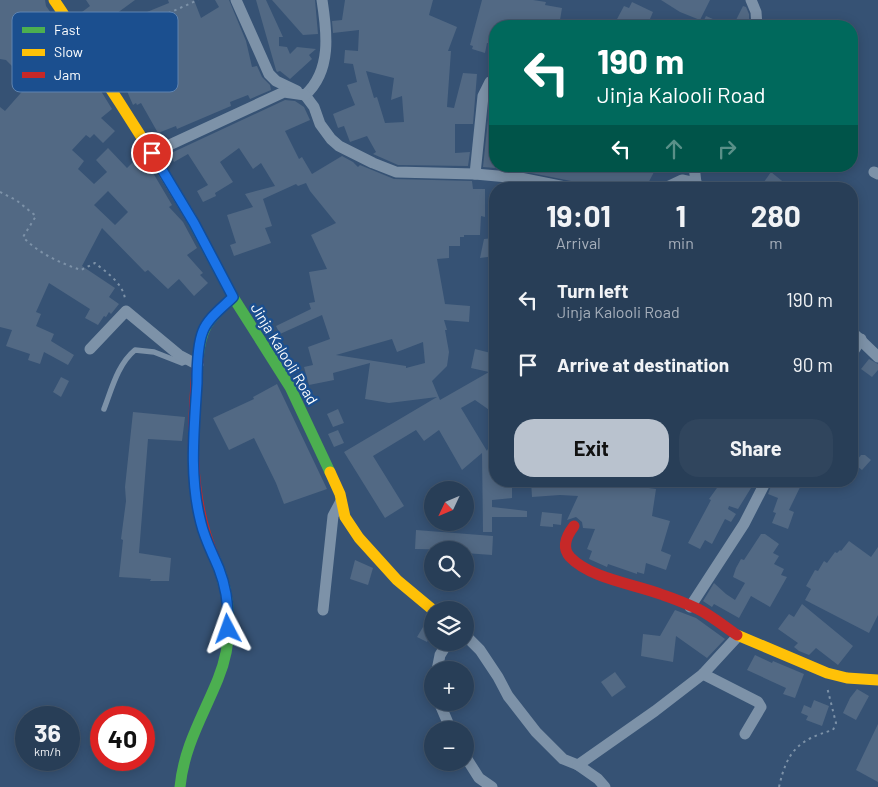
<!DOCTYPE html>
<html lang="en">
<head>
<meta charset="utf-8">
<style>
	body { margin:0; font-family:Barlow,sans-serif; background:#30455d; color:#f1f3f6; height:100vh; display:flex; flex-direction:column; font-size:19px; white-space:nowrap }
	* { box-sizing:border-box; margin:0 }
	p { font-size:16px; color:#a5aeba }
	.icon { flex:none; width:28px; height:28px; fill:none; stroke:currentColor; stroke-width:2; stroke-linecap:round; stroke-linejoin:round }
	.map { position:relative; flex:1; overflow:hidden }
	.panel { position:absolute; left:489px; top:182px; width:369px; height:305px; display:flex; flex-direction:column; background:#283e57; border-radius:20px; box-shadow:0 2px 12px #0003,0 0 0 1px #44576d }
	.panel>* { flex:none }
	.banner { position:absolute; left:489px; top:20px; width:369px; height:152px; border-radius:20px; box-shadow:0 2px 12px #0003,0 0 0 1px #44576d; background:#00695c; color:#fff; overflow:hidden }
	.needle { width:32px; rotate:226deg }
	.tools { position:absolute; left:424px; top:481px; display:grid; gap:10px }
	.tools a { display:grid; place-items:center; width:50px; height:50px; border-radius:50%; background:#283e57; box-shadow:0 2px 12px #0003,0 0 0 1px #44576d; font-size:25px }
	.speed { position:absolute; left:15px; top:706px; display:flex; gap:10px; font-size:25px; font-weight:700; text-align:center }
	.speed>* { display:grid; place-content:center; width:65px; height:65px; border-radius:50%; background:#283e57; box-shadow:0 2px 12px #0003,0 0 0 1px #44576d; line-height:1 }
	.speed small { font-size:12px; font-weight:400 }
	.speed .limit { border:8px solid #d22; background:#fff; color:#111 }
	.pin { position:absolute; display:grid; place-items:center; width:42px; height:42px; color:#fff; margin:-21px; border:2px solid #fff; border-radius:50%; box-shadow:0 1px 5px #0007 }
	.me { position:absolute; width:55px; margin:-28px; rotate:356deg; stroke-linejoin:round; filter:drop-shadow(0 0 4px #0008) }
	.turn { display:flex; align-items:center; gap:18px; height:105px; padding:0 25px; font-size:22px }
	.turn .icon { width:65px; height:65px; stroke-width:2.5 }
	.turn b { display:block; font-size:35px; line-height:42px }
	.lanes { display:flex; align-items:center; height:48px; padding:0 25px; background:#0003; justify-content:center; gap:25px; direction:ltr }
	.lanes .off { opacity:.35 }
	.eta { display:flex; justify-content:space-evenly; align-items:center; height:85px; text-align:center }
	.eta b { font-size:30px; font-weight:700; line-height:35px }
	.cta { display:flex; gap:10px; margin-top:auto; padding:10px 25px }
	.cta a { flex:1; height:58px; border-radius:20px; background:#b9c2ce; color:#111; font-size:20px; font-weight:700; line-height:58px; text-align:center }
	.cta a+a { background:#30455d; color:#f1f3f6 }
	ul { padding:0; list-style:none }
	li { display:flex; align-items:center; gap:15px; height:65px; padding:0 25px }
	li div { flex:1 }
	li b { display:block; font-size:19px }
	li em { font-style:normal }
	.map>svg:first-child { display:block }
	.building { fill:#526984; fill-rule:evenodd }
	.lines { fill:none; stroke-linecap:round; stroke-linejoin:round }
	.path { stroke:#7d92a8; stroke-width:2; stroke-dasharray:2.5 4; stroke-linecap:butt }
	.lane { stroke:#7d92a8; stroke-width:5.5 }
	.street { stroke:#7d92a8; stroke-width:11 }
	.fast { stroke:#4caf50; stroke-width:11 }
	.slow { stroke:#ffc107; stroke-width:11 }
	.jam { stroke:#c62828; stroke-width:11 }
	.route-casing { stroke:#114b97; stroke-width:12 }
	.route { stroke:#1a73e8; stroke-width:9 }
	.labels { text-anchor:middle; stroke-width:5; stroke-linejoin:round; paint-order:stroke }
	.street-label { font-size:15px; fill:#fff; stroke:#1b4f8f }
	.key { fill:#1b4f8f; stroke:#5f84b1; stroke-width:1 }
	.key-label { font-size:14px; fill:#fff }
</style>
</head>
<body>
<div class="map">
<svg width="878" height="787" viewBox="0 0 878 787">
	<rect width="100%" height="100%" fill="#365274"/>
	<g class="building">
		<path d="M0,0H45L46,6L65,33L63,35L66,38L54,48L58,52L53,58L77,80L81,76L87,83L93,78L112,109L101,118L115,131L103,143L94,134L90,138L86,135L72,150L84,161L78,169L94,184L107,172L96,160L108,148L127,168L136,159L141,165L146,161L172,205L169,207L183,222L197,248L187,255L203,273L200,275L208,283L194,296L179,279L168,289L148,270L145,272L102,228L82,266L115,288L109,297L119,304L111,314L109,312L106,317L104,316L98,325L85,318L90,309L49,283L36,312L41,314L36,326L54,334L51,341L74,355L68,365L44,352L40,364L28,360L30,354L6,346L12,330L0,327V107L5,111L27,86L17,75L19,73L6,60L0,59ZM108,191L128,212L115,225L94,205Z"/>
		<polygon points="86,0 135,0 94,30 82,12 90,6"/>
		<polygon points="168,0 194,0 201,18 219,7 215,0 229,0 246,41 252,67 257,66 262,77 270,85 271,90 250,99 248,95 230,102 231,106 177,129 176,126 158,133 141,103 137,105 136,103 133,105 123,82 141,75 132,58 127,60 118,39 147,27 142,14 169,3"/>
		<polygon points="256,0 266,0 283,37 279,37 279,46 287,47 290,54 297,47 316,49 309,55 312,59 290,79 280,71 277,72 276,70"/>
		<polygon points="272,0 315,0 318,34 303,35"/>
		<path d="M345,0H433L429,15L457,27L448,51H451L447,107L454,108L463,73L477,74L473,124H455V153L470,152L468,166L398,165L373,154L376,152L367,136L350,142L344,126L338,128L333,114L355,105L347,85L357,82L353,64L344,63L345,50L358,51L359,30L333,33L332,21L342,20ZM366,71L394,78L391,100L402,96L404,122L385,123L377,97L374,98Z"/>
		<polygon points="482,0 533,0 546,2 545,5 562,8 559,26 508,26 499,25 499,26 495,26 495,44 487,43 485,53 472,49 473,46 470,45"/>
		<polygon points="661,0 710,0 700,20 680,12"/>
		<polygon points="632,2 653,12 647,26 638,26 627,21 625,26 616,21 624,6 629,8"/>
		<polygon points="743,6 746,7 749,14 749,20 746,26 733,26"/>
		<polygon points="706,16 729,26 701,26"/>
		<polygon points="492,99 495,100 495,168 483,167 490,100"/>
		<path d="M285,100L295,101L304,107L310,120L285,131L299,159L302,157L312,174L342,156L353,162L358,167L360,165L394,179L472,181L473,189H485V217L481,216L480,235H464V237H460V246H449V258L437,259L445,304L470,306L469,322L444,320L447,330H445L449,352L447,366L432,381L440,400L489,372L471,368L475,349L495,354V414L475,400L461,408L487,451L495,433V481H512V498L492,500V507L527,511V517H492V532H483L482,453L462,470L439,430L424,441L416,430L373,456L404,506L385,518L344,452L437,397L389,403L365,399L370,363L333,373L334,380L309,385L304,367L313,365L308,347L330,339L322,315L280,334L276,326L311,309L309,303L315,302L309,272L327,269L311,235L336,223L310,191L306,183L298,186L296,184L263,199L272,226L265,228L271,243L234,256L230,245L236,243L227,215L253,207L245,194L275,186L261,163L253,169L239,148L220,162L233,182L215,193L216,196L203,202L197,191L208,185L188,154L174,162L169,154ZM392,339L397,352L423,342L425,363L406,368V366L336,355Z"/>
		<polygon points="527,166 612,166 625,173 629,166 644,166 654,172 645,189 592,189 576,182 526,172"/>
		<polygon points="771,172 792,189 759,189"/>
		<polygon points="495,238 495,256 480,258 484,239"/>
		<polygon points="869,359 878,364 878,370 872,377 861,369"/>
		<polygon points="61,377 69,381 61,397 53,392"/>
		<polygon points="277,384 327,489 284,504 276,483 254,438 229,450 213,418 254,399 253,397"/>
		<polygon points="338,409 344,423 333,427 327,414"/>
		<polygon points="133,412 185,417 182,441 148,439 139,553 171,558 169,581 150,581 151,579 119,577 123,540 121,539 126,501 125,487"/>
		<polygon points="338,430 344,443 334,447 328,434"/>
		<polygon points="861,455 865,455 871,460 862,470 854,464"/>
		<polygon points="531,481 626,481 626,485 656,489 652,516 670,521 661,551 671,555 666,570 646,563 644,574 637,572 637,574 608,564 607,567 589,559 592,551 587,549 595,529 583,528 582,522 576,517 567,520 578,496 560,495 532,497"/>
		<polygon points="722,481 757,481 754,488 751,488 738,509 729,506 728,509 736,514 731,522 725,519 712,544 705,540 700,549 688,543 711,500 709,499"/>
		<polygon points="773,481 803,481 789,510 794,512 788,529 772,523 776,513 773,512 778,498 768,494"/>
		<polygon points="542,512 562,514 561,525 553,524 553,527 540,526"/>
		<polygon points="416,530 493,536 492,555 465,553 465,550 415,549"/>
		<polygon points="761,534 765,534 779,544 773,553 779,556 774,564 784,569 781,575 787,577 770,607 751,596 739,618 714,604 712,607 703,601 714,583 726,594 735,600 745,583 733,577 736,568 741,559 744,560"/>
		<polygon points="849,541 871,557 878,547 878,615 869,633 805,600 811,589 806,586 815,570 818,571 824,561 827,563 835,552 837,553 840,550 841,551"/>
		<polygon points="355,560 373,568 368,585 350,579"/>
		<polygon points="802,604 853,646 838,665 816,648 809,655 799,651 794,647 798,643 778,629 789,614 794,617"/>
		<polygon points="675,610 696,618 725,639 707,658 676,636 673,662 641,656 643,634 660,636"/>
		<polygon points="426,622 432,627 432,632 427,642 417,637"/>
		<polygon points="755,655 772,663 773,661 804,674 795,698 783,694 786,688 747,670"/>
		<polygon points="615,672 626,687 612,697 601,682"/>
		<polygon points="857,689 869,696 856,720 843,713 850,698"/>
		<polygon points="814,700 829,706 822,726 806,720 808,716 801,713 804,705 811,708"/>
		<polygon points="878,724 878,782 856,770"/>
	</g>
	<g class="lines">
		<g class="path">
			<polyline points="97,45 198,0"/>
			<path d="M0,192L16,200L36,216L23,237C38,253 60,263 81,270L95,263C106,272 123,283 125,299"/>
			<path d="M779,787C787,751 798,740 833,730L836,723L827,687"/>
		</g>
		<path class="lane" d="M104,409C112,388 118,364 135,350L154,352L182,363L187,361"/>
		<g class="street">
			<polyline points="236,0 269,74 276,81 297,91"/>
			<path d="M322,0C327,32 332,71 305,95L314,107L320,124L331,139L339,146L373,163L396,172L475,174"/>
			<polyline points="751,0 756,12 757,26"/>
			<polyline points="495,81 490,82 483,96 475,174 520,178 575,189"/>
			<polyline points="152,153 284,92 305,95"/>
			<polyline points="694,166 696,183 702,189"/>
			<polyline points="874,172 878,174"/>
			<polyline points="663,189 682,180 696,183"/>
			<polyline points="851,331 878,357"/>
			<polyline points="90,349 126,311 179,355 198,365"/>
			<polyline points="851,355 861,339"/>
			<polyline points="690,607 744,524 766,481"/>
			<polyline points="323,610 333,516 341,501"/>
			<polyline points="465,635 480,650 498,677 508,696 536,732 563,759 578,765 598,779 605,787"/>
			<polyline points="437,670 440,655 448,642"/>
			<polyline points="703,674 758,702 761,707 745,734"/>
			<polyline points="439,702 451,730"/>
			<polyline points="465,756 479,778 492,787"/>
			<polyline points="578,765 655,711 703,674 738,636"/>
		</g>
		<g class="fast">
			<polyline points="191,218 233,297 290,387 330,472"/>
			<path d="M198,359C201,325 209,320 233,297"/>
			<path d="M180,787C184,746 203,716 218,679C234,640 232,597 215,559"/>
		</g>
		<g class="slow">
			<path d="M54,0C69,21 81,43 95,65C128,115 160,166 191,218"/>
			<polyline points="330,472 340,494 345,517 359,538 397,580 433,610"/>
			<polyline points="737,635 827,673 847,678 878,680"/>
		</g>
		<g class="jam">
			<path d="M198,359C192,427 187,496 215,559"/>
			<path d="M574,526C567,535 561,547 570,557C591,579 635,584 663,595C675,599 687,604 698,609C712,616 725,627 737,635"/>
		</g>
	</g>
	<g class="lines">
		<defs>
			<path id="route" d="M152,153L194,223L233,297C223,307 208,318 203,331C198,343 197,370 197,383C194,431 189,477 201,523C205,540 213,554 219,569C226,587 229,609 228,629"/>
		</defs>
		<use href="#route" class="route-casing"/>
		<use href="#route" class="route"/>
	</g>
	<g class="labels">
		<g class="street-label">
			<text transform="translate(284 354) rotate(59)" y="5">Jinja Kalooli Road</text>
		</g>
	</g>
	<rect x="12" y="12" width="166" height="80" rx="8" class="key"/>
	<rect x="22" y="27" width="23" height="6" fill="#4caf50"/>
	<rect x="22" y="49" width="23" height="7" fill="#ffc107"/>
	<rect x="22" y="72" width="23" height="6" fill="#c62828"/>
	<g class="key-label">
		<text x="54" y="35">Fast</text>
		<text x="54" y="57">Slow</text>
		<text x="54" y="80">Jam</text>
	</g>
</svg>
<div class="tools">
<a><svg class="needle" viewBox="-14 -14 28 28"><path d="M0-13l5 13h-10z" fill="#e53935"/><path d="M0 13l5-13h-10z" fill="#a5aeba"/></svg></a>
<a><svg class="icon" aria-label="search" viewBox="0 0 24 24"><circle cx="10" cy="10" r="6"/><path d="M15 15l6 6"/></svg></a>
<a><svg class="icon" aria-label="layers" viewBox="0 0 24 24"><path d="M12 4l9 5-9 5-9-5zM3 14l9 5 9-5"/></svg></a>
<a>+</a>
<a>−</a>
</div>
<div class="speed"><div>36<small>km/h</small></div><div class="limit">40</div></div>
<div class="pin" style="left:152px;top:153px;background:#d93025"><svg class="icon" aria-label="arrive" viewBox="0 0 24 24"><path d="M6 21V4h12l-3 4 3 4H6"/></svg></div>
<svg class="me" style="left:228px;top:629px" viewBox="-20 -20 40 40"><path d="M0-17L14 15 0 8-14 15z" fill="#1a73e8" stroke="#fff" stroke-width="4"/></svg>
<div class="banner">
<div class="turn"><svg class="icon" aria-label="left" viewBox="0 0 24 24"><path d="M17 20v-9H6M10 6l-5 5 5 5"/></svg><div><b>190 m</b>Jinja Kalooli Road</div></div>
<div class="lanes"><svg class="icon" aria-label="left" viewBox="0 0 24 24"><path d="M17 20v-9H6M10 6l-5 5 5 5"/></svg><svg class="icon off" aria-label="ahead" viewBox="0 0 24 24"><path d="M12 20V5M6 11l6-6 6 6"/></svg><svg class="icon off" aria-label="right" viewBox="0 0 24 24"><path d="M7 20v-9h11M14 6l5 5-5 5"/></svg></div>
</div>
<section class="panel">
<div class="eta">
<div><b>19:01</b><p>Arrival</p></div>
<div><b>1</b><p>min</p></div>
<div><b>280</b><p>m</p></div>
</div>
<ul>
<li><svg class="icon" aria-label="left" viewBox="0 0 24 24"><path d="M17 20v-9H6M10 6l-5 5 5 5"/></svg><div><b>Turn left</b><p>Jinja Kalooli Road</p></div><em>190 m</em></li>
<li><svg class="icon" aria-label="arrive" viewBox="0 0 24 24"><path d="M6 21V4h12l-3 4 3 4H6"/></svg><div><b>Arrive at destination</b></div><em>90 m</em></li>
</ul>
<div class="cta"><a>Exit</a><a>Share</a></div>
</section>
</div>
</body>
</html>
